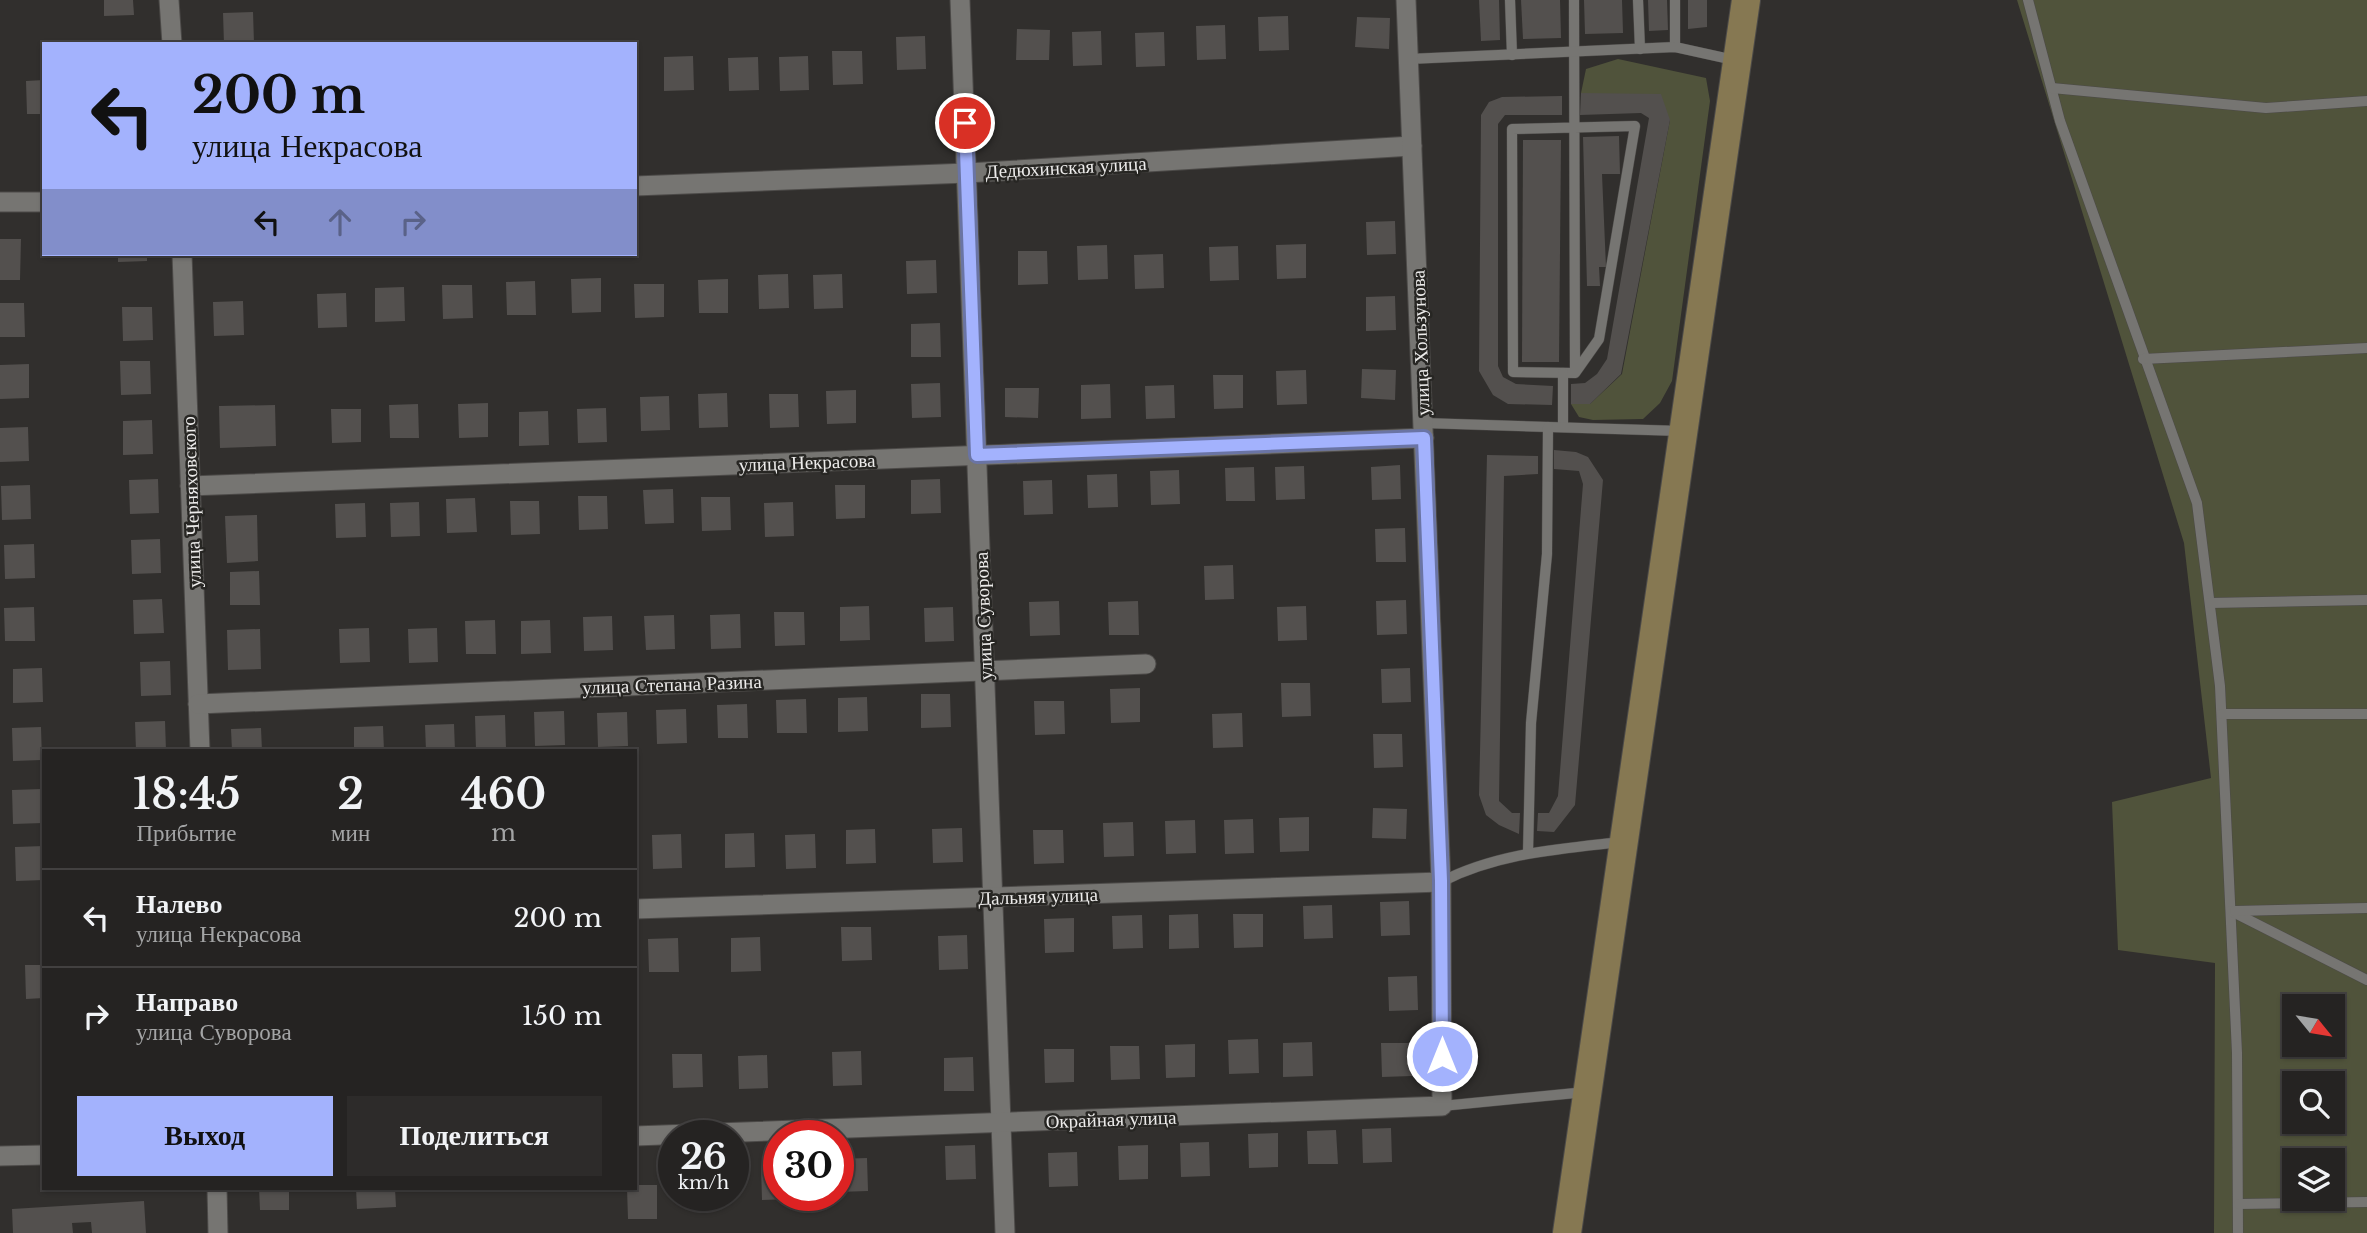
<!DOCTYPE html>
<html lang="ru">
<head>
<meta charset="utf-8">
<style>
	body { margin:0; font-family:"Libre Baskerville",serif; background:#2d2b2a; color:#f1f3f6; height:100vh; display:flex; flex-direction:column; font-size:26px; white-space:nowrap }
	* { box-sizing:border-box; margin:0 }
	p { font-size:23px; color:#a3a4a5 }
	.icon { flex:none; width:38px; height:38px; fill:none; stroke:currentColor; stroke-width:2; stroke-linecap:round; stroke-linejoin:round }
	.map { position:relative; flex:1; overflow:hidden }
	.panel { position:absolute; left:42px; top:749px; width:595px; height:441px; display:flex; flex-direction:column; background:#252322; border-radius:0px; box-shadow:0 2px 5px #0004,0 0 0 2px #424040 }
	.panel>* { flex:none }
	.hud { position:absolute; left:42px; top:42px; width:595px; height:214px; border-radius:0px; box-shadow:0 2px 5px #0004,0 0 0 2px #424040; background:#a3b2fd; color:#111; overflow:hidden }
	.needle { width:46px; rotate:120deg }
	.buttons { position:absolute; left:2282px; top:994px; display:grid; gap:14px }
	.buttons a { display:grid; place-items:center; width:63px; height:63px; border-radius:0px; background:#252322; box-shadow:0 2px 5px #0004,0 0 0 2px #424040; font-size:35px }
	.speed { position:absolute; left:658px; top:1120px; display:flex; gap:14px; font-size:35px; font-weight:700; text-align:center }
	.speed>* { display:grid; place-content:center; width:91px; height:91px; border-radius:50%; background:#252322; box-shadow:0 2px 5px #0004,0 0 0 2px #424040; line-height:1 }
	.speed small { font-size:18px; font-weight:400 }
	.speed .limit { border:10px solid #d22; background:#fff; color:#111 }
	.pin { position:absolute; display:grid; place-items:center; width:60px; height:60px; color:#fff; margin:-30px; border:4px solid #fff; border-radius:50%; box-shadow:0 2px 7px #0007 }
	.me { position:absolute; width:77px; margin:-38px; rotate:0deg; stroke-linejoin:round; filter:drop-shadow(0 0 5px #0008) }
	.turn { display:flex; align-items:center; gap:24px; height:147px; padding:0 35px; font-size:32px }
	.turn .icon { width:91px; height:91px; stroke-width:2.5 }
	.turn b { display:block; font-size:49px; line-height:60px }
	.lanes { display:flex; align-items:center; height:66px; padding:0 35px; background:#0003; justify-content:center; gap:35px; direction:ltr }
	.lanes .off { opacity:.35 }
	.eta { display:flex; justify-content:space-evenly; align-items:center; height:119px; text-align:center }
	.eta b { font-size:42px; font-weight:600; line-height:49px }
	.primary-button { display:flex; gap:14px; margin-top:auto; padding:14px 35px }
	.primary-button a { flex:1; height:80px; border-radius:0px; background:#a3b2fd; color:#111; font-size:28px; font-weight:600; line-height:80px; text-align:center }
	.primary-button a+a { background:#2d2b2a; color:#f1f3f6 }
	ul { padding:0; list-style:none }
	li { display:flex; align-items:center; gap:21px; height:98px; padding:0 35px; border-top:2px solid #424040 }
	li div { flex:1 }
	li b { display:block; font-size:26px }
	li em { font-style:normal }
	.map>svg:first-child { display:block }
	.green { fill:#50533b; fill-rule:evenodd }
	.building { fill:#53504e }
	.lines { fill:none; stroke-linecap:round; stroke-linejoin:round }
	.lane-casing { stroke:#4c4a48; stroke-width:11 }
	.street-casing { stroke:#4c4a48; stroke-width:21 }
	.secondary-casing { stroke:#4c4a48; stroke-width:30 }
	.lane { stroke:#767572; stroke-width:10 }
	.street { stroke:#767572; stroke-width:19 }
	.secondary { stroke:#867852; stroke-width:28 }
	.route-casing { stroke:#6a74a4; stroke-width:18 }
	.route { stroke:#a3b2fd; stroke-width:12 }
	.labels { text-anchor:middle; stroke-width:5; stroke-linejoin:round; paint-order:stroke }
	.street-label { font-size:19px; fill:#edeceb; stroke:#272623 }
</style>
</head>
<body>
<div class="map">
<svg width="2367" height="1233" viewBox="0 0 2367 1233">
	<rect width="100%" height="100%" fill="#312f2d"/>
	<g class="green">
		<path d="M2017,0H2367V1233H2214L2215,963L2118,950L2112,802L2211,778L2184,543ZM2294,1006H2333V1045H2294ZM2294,1083H2333V1122H2294ZM2294,1160H2333V1199H2294Z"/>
		<polygon points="1618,59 1706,78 1710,101 1672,381 1660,403 1643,419 1593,420 1579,417 1571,404 1590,404 1622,374 1670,120 1581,93 1586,69"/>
	</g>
	<g class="building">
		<polygon points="104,0 133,0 134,15 104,16"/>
		<polygon points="1479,0 1499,0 1500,40 1481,41"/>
		<polygon points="1521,0 1560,0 1561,38 1523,39"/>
		<polygon points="1584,0 1622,0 1623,33 1585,34"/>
		<polygon points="1648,0 1667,0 1668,30 1649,31"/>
		<polygon points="1688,0 1707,0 1707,27 1688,29"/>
		<polygon points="253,12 254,44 224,44 223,13"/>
		<polygon points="1288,16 1289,50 1259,51 1258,17"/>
		<polygon points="1357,17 1390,18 1389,49 1355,47"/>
		<polygon points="1225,25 1226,59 1197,60 1196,26"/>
		<polygon points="1017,29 1050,30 1049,60 1016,60"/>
		<polygon points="1101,31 1102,65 1073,66 1072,32"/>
		<polygon points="1164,32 1165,66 1136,67 1135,33"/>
		<polygon points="925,36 926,69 897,70 896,37"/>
		<polygon points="832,51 862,51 863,84 833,85"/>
		<polygon points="693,56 694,90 664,91 664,57"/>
		<polygon points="808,56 809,90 780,91 779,57"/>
		<polygon points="758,57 759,90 729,91 728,58"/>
		<polygon points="44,80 44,114 27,114 26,81"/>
		<polygon points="1581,93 1661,94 1670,120 1621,374 1590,404 1571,404 1571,384 1585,383 1597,374 1607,359 1649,118 1641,113 1580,115"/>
		<polygon points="1562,96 1562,115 1505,115 1498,124 1498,366 1503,377 1516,384 1553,386 1552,405 1508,404 1493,395 1479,371 1481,115 1489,102 1502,97"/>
		<polygon points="1619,136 1620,174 1602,174 1606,267 1599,267 1600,286 1587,286 1583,137"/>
		<polygon points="1523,140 1561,140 1559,362 1522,362"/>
		<polygon points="1395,221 1396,254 1367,255 1366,222"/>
		<polygon points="0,239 21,239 20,280 0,280"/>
		<polygon points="1306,244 1306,278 1277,279 1276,245"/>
		<polygon points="1107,245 1108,279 1078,280 1077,246"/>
		<polygon points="1238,246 1239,280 1210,281 1209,247"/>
		<polygon points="1018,251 1047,251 1048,284 1018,285"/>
		<polygon points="118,254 147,254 147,261 118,262"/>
		<polygon points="1163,254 1164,288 1135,289 1134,255"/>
		<polygon points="936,260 937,293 907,294 906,261"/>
		<polygon points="788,274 789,308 759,309 758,275"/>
		<polygon points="842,274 843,308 814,309 813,275"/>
		<polygon points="601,278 601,312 572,313 571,279"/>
		<polygon points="728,279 728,313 699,313 698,280"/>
		<polygon points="535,281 536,315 507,315 506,282"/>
		<polygon points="634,284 664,284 664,317 635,318"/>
		<polygon points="442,285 472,285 473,318 443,319"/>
		<polygon points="404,287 405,321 375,322 375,288"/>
		<polygon points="346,293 347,327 318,328 317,294"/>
		<polygon points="1395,296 1396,330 1366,331 1366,297"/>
		<polygon points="243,301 244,335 214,336 213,302"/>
		<polygon points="0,303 24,303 25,337 0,337"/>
		<polygon points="122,307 152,307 153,340 123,341"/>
		<polygon points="940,323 941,357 911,357 911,324"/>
		<polygon points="120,361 150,361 151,394 121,395"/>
		<polygon points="29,364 29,398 0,399 0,365"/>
		<polygon points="1362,369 1396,370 1395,400 1361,398"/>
		<polygon points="1306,370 1307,404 1277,405 1276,371"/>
		<polygon points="1213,375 1243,375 1243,408 1214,409"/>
		<polygon points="940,383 941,417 912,418 911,384"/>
		<polygon points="1110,384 1111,418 1081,419 1081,385"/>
		<polygon points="1174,385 1175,418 1146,419 1145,386"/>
		<polygon points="1005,388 1039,388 1038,418 1005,417"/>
		<polygon points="856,390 856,423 827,424 826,391"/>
		<polygon points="727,393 728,427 699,428 698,394"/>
		<polygon points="769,394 798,394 799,427 770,428"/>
		<polygon points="669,396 670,430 641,431 640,397"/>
		<polygon points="488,403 488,437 459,438 458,404"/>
		<polygon points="418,404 419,438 390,438 389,405"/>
		<polygon points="275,405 276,446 220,448 219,406"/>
		<polygon points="606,408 607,442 578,443 577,409"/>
		<polygon points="331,409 361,409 361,442 332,443"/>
		<polygon points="548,411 549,445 519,446 519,412"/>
		<polygon points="152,420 153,454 123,455 123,421"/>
		<polygon points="28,427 29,461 0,462 0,428"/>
		<polygon points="1554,450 1576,452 1588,457 1603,480 1575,805 1554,832 1537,831 1538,813 1549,813 1558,796 1583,484 1579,471 1554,469"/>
		<polygon points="1487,455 1538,456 1538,474 1504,476 1499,801 1512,813 1520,813 1519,834 1499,825 1486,815 1479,795"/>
		<polygon points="1400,465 1401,499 1372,500 1371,467"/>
		<polygon points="1304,466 1305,499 1276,500 1275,467"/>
		<polygon points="1254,467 1255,501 1226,501 1225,468"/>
		<polygon points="1179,470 1180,504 1151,505 1150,471"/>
		<polygon points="1117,474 1118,507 1088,508 1087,475"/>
		<polygon points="158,479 159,513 130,514 129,480"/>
		<polygon points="940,479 941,513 911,514 911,480"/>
		<polygon points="1052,480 1053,514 1024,515 1023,481"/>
		<polygon points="30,485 31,519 2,520 1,486"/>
		<polygon points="835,485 865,485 865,518 836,519"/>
		<polygon points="673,489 674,523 645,524 643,490"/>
		<polygon points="578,496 607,496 608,529 579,530"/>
		<polygon points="701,497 730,497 731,530 702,531"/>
		<polygon points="475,498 477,532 447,533 446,499"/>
		<polygon points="510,501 539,501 540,534 511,535"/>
		<polygon points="419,502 420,536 391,537 390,503"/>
		<polygon points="793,502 794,536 765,537 764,503"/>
		<polygon points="365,503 366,537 336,538 335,504"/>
		<polygon points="257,515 258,561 227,563 225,516"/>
		<polygon points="1405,528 1406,562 1376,562 1375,529"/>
		<polygon points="160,539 161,573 132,574 131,540"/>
		<polygon points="34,544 35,578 5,579 4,545"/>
		<polygon points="1233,565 1234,599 1205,600 1204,566"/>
		<polygon points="259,571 260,605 230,605 230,572"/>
		<polygon points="162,599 164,633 134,634 133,600"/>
		<polygon points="1406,600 1407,634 1377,635 1376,601"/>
		<polygon points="1059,601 1060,635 1030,636 1029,602"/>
		<polygon points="1138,601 1139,635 1109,635 1108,602"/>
		<polygon points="869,606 870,640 840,641 840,607"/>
		<polygon points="1306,606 1307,640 1278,641 1277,607"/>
		<polygon points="34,607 35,641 5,641 4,608"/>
		<polygon points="953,607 954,641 925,642 924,608"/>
		<polygon points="774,612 804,612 805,645 775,646"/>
		<polygon points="740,614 741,648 711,649 710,615"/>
		<polygon points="674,615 675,649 646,650 644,616"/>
		<polygon points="612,616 613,650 584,651 583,617"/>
		<polygon points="495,620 496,654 466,654 465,621"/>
		<polygon points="550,620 551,653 521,654 521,621"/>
		<polygon points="369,628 370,662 340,663 339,629"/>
		<polygon points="437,628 438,662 409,663 408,629"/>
		<polygon points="260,629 261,669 228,670 227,630"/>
		<polygon points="170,661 171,695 141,696 140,662"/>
		<polygon points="42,668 43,702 13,703 13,669"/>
		<polygon points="1410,668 1411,702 1382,703 1381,669"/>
		<polygon points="1281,683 1310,683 1311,716 1282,717"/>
		<polygon points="1140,688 1140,722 1111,723 1110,689"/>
		<polygon points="921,694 950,694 951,727 921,728"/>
		<polygon points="867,697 868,731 838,732 838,698"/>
		<polygon points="806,699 807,733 777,733 776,700"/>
		<polygon points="1034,701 1064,701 1065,734 1035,735"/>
		<polygon points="747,704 748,738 718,738 717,705"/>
		<polygon points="686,709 687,743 657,744 656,710"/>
		<polygon points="564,711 565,745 535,746 534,712"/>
		<polygon points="627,712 628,746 598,747 597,713"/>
		<polygon points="1242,713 1243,747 1213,748 1212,714"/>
		<polygon points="505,715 506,749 476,750 475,716"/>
		<polygon points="165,721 166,751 136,751 135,722"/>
		<polygon points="454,724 455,751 426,751 425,725"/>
		<polygon points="383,726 384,751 354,751 354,727"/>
		<polygon points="41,727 42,760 13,761 12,728"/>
		<polygon points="261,728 262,751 232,751 231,729"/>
		<polygon points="1373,734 1402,734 1403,767 1374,768"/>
		<polygon points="42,789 43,823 13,824 12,790"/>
		<polygon points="1373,808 1407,809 1406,839 1372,838"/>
		<polygon points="1309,817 1309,851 1280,852 1279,818"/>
		<polygon points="1253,819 1254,853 1225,854 1224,820"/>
		<polygon points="1195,820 1196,853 1166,854 1165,821"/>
		<polygon points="1133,822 1134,856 1104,857 1103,823"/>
		<polygon points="962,828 963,862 933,863 932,829"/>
		<polygon points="875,829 876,863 846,864 846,830"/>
		<polygon points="1033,830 1063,830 1064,863 1034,864"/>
		<polygon points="754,833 755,867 725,868 725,834"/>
		<polygon points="681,834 682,868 653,869 652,835"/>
		<polygon points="815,834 816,868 786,869 785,835"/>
		<polygon points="44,846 44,880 16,881 15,847"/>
		<polygon points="1409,901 1410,935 1381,936 1380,902"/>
		<polygon points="1332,905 1333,938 1304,939 1303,906"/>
		<polygon points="1198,914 1199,948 1169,949 1169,915"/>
		<polygon points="1233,914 1263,914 1263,947 1234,948"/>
		<polygon points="1142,915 1143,948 1113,949 1112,916"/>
		<polygon points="1074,918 1074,952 1045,953 1044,919"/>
		<polygon points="841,927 871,927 872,960 842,961"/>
		<polygon points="967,935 968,969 939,970 938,936"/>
		<polygon points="760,937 761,971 731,972 731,938"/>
		<polygon points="678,938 679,972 649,972 648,939"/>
		<polygon points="25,965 44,965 44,998 26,999"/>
		<polygon points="1417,976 1418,1010 1389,1011 1388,977"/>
		<polygon points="1258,1039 1259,1073 1229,1074 1228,1040"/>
		<polygon points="1312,1042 1313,1076 1283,1077 1283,1043"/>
		<polygon points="1381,1043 1411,1043 1412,1076 1382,1077"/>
		<polygon points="1195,1044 1195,1077 1166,1078 1165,1045"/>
		<polygon points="1110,1046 1139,1046 1140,1079 1111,1080"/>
		<polygon points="1044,1049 1074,1049 1074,1082 1045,1083"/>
		<polygon points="861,1051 862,1085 833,1086 832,1052"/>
		<polygon points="672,1054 702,1054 703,1087 673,1088"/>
		<polygon points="767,1055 768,1088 739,1089 738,1056"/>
		<polygon points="973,1057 974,1091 944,1091 944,1058"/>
		<polygon points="1391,1128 1392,1162 1363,1163 1362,1129"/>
		<polygon points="1336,1130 1338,1164 1308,1164 1307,1131"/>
		<polygon points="1278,1133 1278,1167 1249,1168 1248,1134"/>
		<polygon points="1209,1142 1210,1176 1181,1177 1180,1143"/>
		<polygon points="975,1145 976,1179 946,1180 945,1146"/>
		<polygon points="1148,1145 1148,1179 1119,1180 1118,1146"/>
		<polygon points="1077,1152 1078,1186 1049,1187 1048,1153"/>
		<polygon points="867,1158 868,1191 838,1192 838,1159"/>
		<polygon points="779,1165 779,1195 791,1195 791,1199 762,1200 761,1166"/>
		<polygon points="635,1185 657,1185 657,1219 628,1219 627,1188 635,1188"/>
		<polygon points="259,1188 289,1188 289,1210 260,1210"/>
		<polygon points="356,1188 395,1188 396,1207 357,1209"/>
		<polygon points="144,1201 146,1233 92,1233 91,1222 72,1223 73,1233 13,1233 12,1209"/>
	</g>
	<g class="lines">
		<defs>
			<g id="lane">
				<polyline points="1510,0 1512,55"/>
				<polyline points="1574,0 1575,373 1513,372 1512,129 1635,126 1599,339 1575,373"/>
				<polyline points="1638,0 1640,49"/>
				<polyline points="2028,0 2060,121 2197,503 2220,686 2237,1053 2238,1233"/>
				<polyline points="1675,47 1675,0"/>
				<polyline points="1409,59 1675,47 1734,60"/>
				<polyline points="2052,88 2266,108 2367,101"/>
				<polyline points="2143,359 2367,348"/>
				<polyline points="1563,373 1563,427"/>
				<polyline points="1423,423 1681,431"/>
				<polyline points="2210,603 2367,600"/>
				<polyline points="2222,714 2367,714"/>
				<polyline points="1528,853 1531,723 1547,554 1548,427"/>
				<path d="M1441,882C1497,853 1560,849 1621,842"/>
				<polyline points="2231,911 2367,980"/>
				<polyline points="2235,911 2367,908"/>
				<polyline points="1442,1106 1586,1092"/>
				<polyline points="2239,1204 2367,1202"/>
			</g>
			<g id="street">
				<polyline points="169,0 172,44"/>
				<polyline points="960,0 1005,1233"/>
				<polyline points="635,186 967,173 1412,146"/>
				<polyline points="0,202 44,202"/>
				<polyline points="182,254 200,751"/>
				<polyline points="190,486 1424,438"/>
				<polyline points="198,704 1146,664"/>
				<polyline points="635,909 1441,882"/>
				<polyline points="635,1136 1442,1106 1441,882 1406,0"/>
				<polyline points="0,1156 44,1155"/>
				<polyline points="217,1188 218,1233"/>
			</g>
			<polyline id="secondary" points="1567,1233 1746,0"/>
		</defs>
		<use href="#lane" class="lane-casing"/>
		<use href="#street" class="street-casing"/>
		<use href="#secondary" class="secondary-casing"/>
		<use href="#lane" class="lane"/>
		<use href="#street" class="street"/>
		<use href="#secondary" class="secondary"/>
	</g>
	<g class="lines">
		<defs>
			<polyline id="route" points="965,123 977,455 1424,438 1441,881 1442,1056"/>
		</defs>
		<use href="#route" class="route-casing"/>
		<use href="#route" class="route"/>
	</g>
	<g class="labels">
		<g class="street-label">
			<text transform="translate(1066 167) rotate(-3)" y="7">Дедюхинская улица</text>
			<text transform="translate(1420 343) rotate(-92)" y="7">улица Хользунова</text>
			<text transform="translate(807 462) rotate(-2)" y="7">улица Некрасова</text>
			<text transform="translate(191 502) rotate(-92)" y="7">улица Черняховского</text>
			<text transform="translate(983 616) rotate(-92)" y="7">улица Суворова</text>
			<text transform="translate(672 684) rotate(-2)" y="7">улица Степана Разина</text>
			<text transform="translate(1038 896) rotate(-2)" y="7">Дальняя улица</text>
			<text transform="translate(1111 1119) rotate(-2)" y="7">Окрайная улица</text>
		</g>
	</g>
</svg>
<div class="buttons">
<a><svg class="needle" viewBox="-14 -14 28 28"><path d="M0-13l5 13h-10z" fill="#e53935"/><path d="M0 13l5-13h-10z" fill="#a3a4a5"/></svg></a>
<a><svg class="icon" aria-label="search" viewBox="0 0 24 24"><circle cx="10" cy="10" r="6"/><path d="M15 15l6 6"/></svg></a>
<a><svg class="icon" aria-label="layers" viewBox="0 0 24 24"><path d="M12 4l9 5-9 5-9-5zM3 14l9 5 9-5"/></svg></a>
</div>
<div class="speed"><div>26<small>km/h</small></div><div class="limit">30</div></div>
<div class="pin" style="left:965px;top:123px;background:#d93025"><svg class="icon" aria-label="arrive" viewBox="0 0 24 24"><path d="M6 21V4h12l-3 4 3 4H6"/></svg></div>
<svg class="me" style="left:1442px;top:1056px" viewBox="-20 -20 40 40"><circle r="17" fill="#a3b2fd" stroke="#fff" stroke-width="3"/><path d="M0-11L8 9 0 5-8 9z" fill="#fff"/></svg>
<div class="hud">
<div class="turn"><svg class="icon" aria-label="left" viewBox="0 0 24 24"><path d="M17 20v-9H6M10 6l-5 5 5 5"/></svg><div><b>200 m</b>улица Некрасова</div></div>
<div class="lanes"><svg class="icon" aria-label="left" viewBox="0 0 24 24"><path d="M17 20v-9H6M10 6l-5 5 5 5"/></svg><svg class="icon off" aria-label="ahead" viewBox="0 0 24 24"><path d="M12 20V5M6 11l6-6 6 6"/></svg><svg class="icon off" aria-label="right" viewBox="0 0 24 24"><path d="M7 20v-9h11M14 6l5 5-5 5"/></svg></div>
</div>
<section class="panel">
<div class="eta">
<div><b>18:45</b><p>Прибытие</p></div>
<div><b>2</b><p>мин</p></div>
<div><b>460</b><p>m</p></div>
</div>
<ul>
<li><svg class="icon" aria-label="left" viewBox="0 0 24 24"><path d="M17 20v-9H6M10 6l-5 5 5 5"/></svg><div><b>Налево</b><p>улица Некрасова</p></div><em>200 m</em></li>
<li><svg class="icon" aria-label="right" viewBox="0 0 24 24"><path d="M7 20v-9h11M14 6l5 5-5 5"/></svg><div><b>Направо</b><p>улица Суворова</p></div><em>150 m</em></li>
</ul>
<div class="primary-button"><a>Выход</a><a>Поделиться</a></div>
</section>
</div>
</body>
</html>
